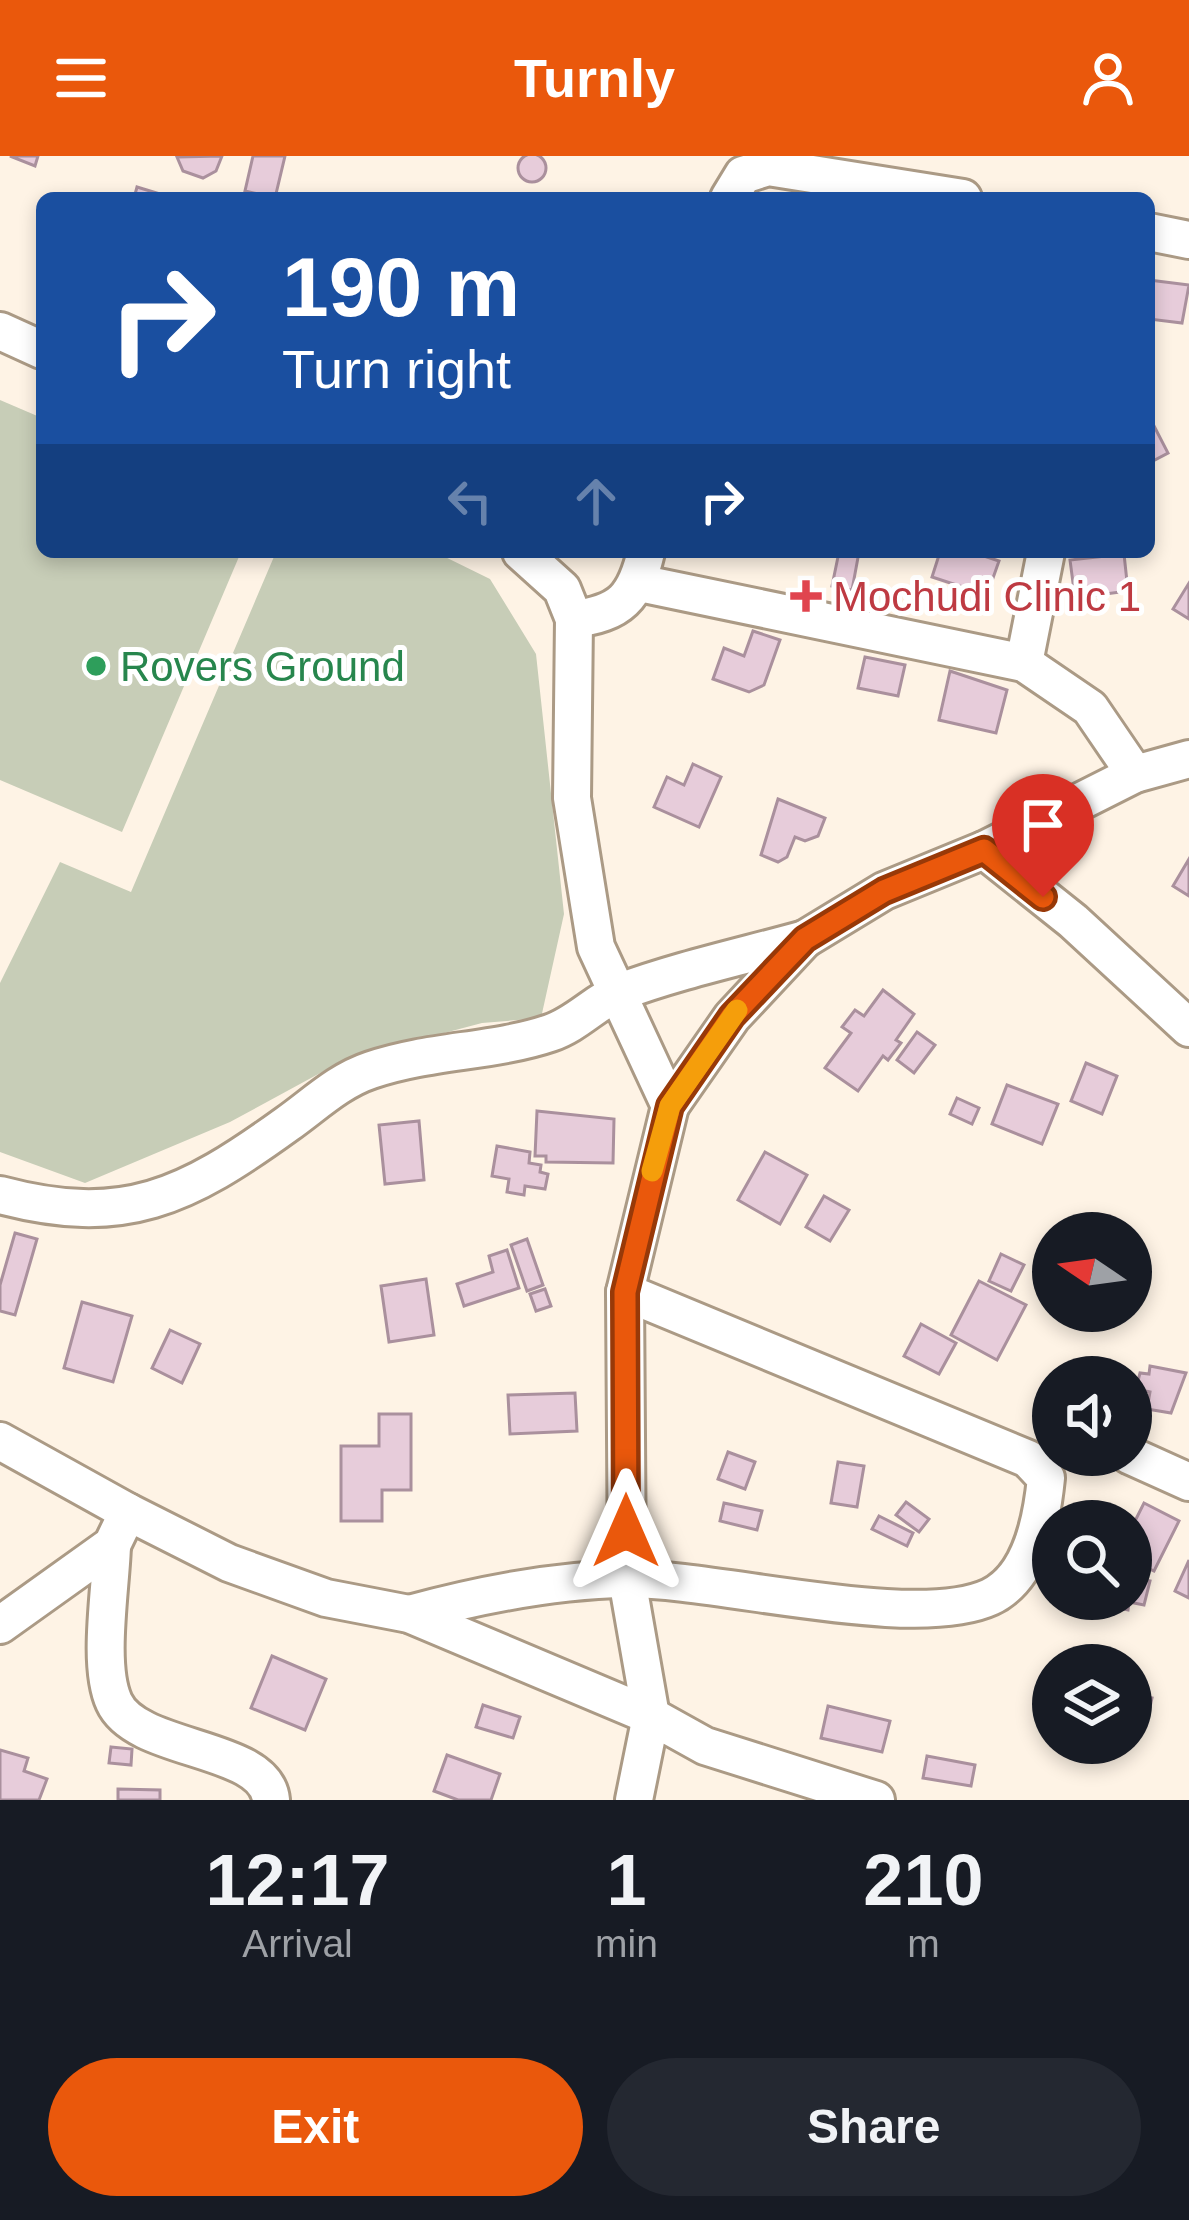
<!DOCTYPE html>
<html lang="en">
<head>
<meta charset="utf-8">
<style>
	body { margin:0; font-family:Arial,sans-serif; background:#242831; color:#f1f3f6; height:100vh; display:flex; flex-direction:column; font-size:45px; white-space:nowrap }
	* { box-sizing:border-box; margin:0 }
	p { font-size:39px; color:#9ea1a6 }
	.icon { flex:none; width:66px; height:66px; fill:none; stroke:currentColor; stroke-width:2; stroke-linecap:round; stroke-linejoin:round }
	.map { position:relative; height:1644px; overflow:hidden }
	.panel { display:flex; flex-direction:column; background:#171b24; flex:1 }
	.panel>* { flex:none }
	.top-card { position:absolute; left:36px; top:36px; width:1119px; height:366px; border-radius:18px; box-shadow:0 6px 18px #0003; background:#1a4fa0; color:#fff; overflow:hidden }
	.needle { width:78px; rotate:283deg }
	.fabs { position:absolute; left:1032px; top:1056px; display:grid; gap:24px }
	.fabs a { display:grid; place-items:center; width:120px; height:120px; border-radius:50%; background:#171b24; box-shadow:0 6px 18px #0003; font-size:60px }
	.pin { position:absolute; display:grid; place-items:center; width:102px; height:102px; color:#fff; margin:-123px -51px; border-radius:50% 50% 50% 0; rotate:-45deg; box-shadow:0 0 12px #0007 }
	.pin .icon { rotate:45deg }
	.me { position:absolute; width:132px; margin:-66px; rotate:0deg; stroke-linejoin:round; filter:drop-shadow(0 0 9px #0008) }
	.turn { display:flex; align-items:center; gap:42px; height:252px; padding:0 48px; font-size:54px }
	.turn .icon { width:156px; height:156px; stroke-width:2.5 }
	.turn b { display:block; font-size:84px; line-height:102px }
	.lanes { display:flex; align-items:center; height:114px; padding:0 48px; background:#0003; justify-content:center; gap:60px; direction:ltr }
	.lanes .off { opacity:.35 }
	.eta { display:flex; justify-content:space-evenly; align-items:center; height:204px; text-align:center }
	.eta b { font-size:72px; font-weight:800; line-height:84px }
	.primary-button { display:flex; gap:24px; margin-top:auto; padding:24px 48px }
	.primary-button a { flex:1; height:138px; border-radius:72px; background:#ea580c; color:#fff; font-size:48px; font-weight:800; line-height:138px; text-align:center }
	.primary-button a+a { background:#242831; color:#f1f3f6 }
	header { display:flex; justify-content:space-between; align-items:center; height:156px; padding:0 48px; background:#ea580c; color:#fff; font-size:54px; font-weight:800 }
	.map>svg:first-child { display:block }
	.green { fill:#c7cdb7 }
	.building { fill:#e7ccda; stroke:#aa909d; stroke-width:3 }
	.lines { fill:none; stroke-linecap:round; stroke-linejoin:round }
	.minor-casing { stroke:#ab9a85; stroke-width:42 }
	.minor { stroke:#fff; stroke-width:36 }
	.route-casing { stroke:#983908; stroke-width:30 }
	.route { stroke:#ea580c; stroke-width:21 }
	.slow { stroke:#f59e0b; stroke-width:21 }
	.health-dot { fill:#e0444e; stroke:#fff; stroke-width:4.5 }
	.leisure-dot { fill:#2e9e5b; stroke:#fff; stroke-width:4.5 }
	.labels { text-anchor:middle; stroke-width:10; stroke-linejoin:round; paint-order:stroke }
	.health-label { font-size:42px; fill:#be3a42; stroke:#fff; text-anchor:start }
	.leisure-label { font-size:42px; fill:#27864d; stroke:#fff; text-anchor:start }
</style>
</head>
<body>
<header><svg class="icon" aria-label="menu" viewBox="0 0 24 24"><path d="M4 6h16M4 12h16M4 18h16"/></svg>Turnly<svg class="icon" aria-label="person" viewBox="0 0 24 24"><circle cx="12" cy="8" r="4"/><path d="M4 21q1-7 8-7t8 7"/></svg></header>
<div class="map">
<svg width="1189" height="1644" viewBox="0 0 1189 1644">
	<rect width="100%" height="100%" fill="#fef3e5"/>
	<g class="green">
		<polygon points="0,244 42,262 42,396 241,396 122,676 0,624"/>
		<polygon points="276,396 435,396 490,423 536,498 564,758 541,862 482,867 346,903 230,966 85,1027 0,996 0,827 60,706 131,736"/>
	</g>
	<g class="building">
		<circle cx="532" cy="12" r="14"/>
		<polygon points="10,0 38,0 35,10"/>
		<polygon points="222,0 216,15 203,22 183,15 177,1"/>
		<polygon points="253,0 285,0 275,42 245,35"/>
		<polygon points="137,31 173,42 134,42"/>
		<polygon points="1149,124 1189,129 1182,167 1149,163"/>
		<polygon points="1153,268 1168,297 1149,307 1149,270"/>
		<polygon points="839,396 859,396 852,434 832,430"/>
		<polygon points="940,396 972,396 999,405 987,439 932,421"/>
		<polygon points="1124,398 1128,435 1075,442 1070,404"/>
		<polygon points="1189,427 1189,463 1173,453"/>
		<polygon points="753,475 780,484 764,529 749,536 713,523 724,492 744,500"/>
		<polygon points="865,501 905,509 898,540 858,532"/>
		<polygon points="950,515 1007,534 996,577 939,564"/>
		<polygon points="693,608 721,621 699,671 654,651 667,621 684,629"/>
		<polygon points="778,643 825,662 818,680 805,685 795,681 787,701 778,706 761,699"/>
		<polygon points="1189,703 1189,740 1173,730"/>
		<polygon points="883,834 914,858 896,884 901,887 888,904 883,900 858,935 825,912 851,877 842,871 855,854 864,860"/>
		<polygon points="917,876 935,889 914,917 897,904"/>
		<polygon points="1086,907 1117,920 1102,958 1071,945"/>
		<polygon points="1007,929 1058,948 1042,988 992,968"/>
		<polygon points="957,942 979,952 972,968 950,958"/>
		<polygon points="537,955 614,963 613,1007 546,1006 546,1000 535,1000"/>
		<polygon points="419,965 424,1024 385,1028 379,969"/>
		<polygon points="497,990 530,996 529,1007 541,1009 540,1016 548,1018 545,1033 525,1030 524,1039 507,1036 509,1023 492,1020"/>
		<polygon points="765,996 807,1019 780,1068 738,1044"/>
		<polygon points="824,1040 849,1054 830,1085 806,1071"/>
		<polygon points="15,1077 37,1083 15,1159 0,1155 0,1129"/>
		<polygon points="527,1083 543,1129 527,1135 511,1089"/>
		<polygon points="507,1094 519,1132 464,1150 457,1128 493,1116 489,1100"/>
		<polygon points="1001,1098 1024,1109 1011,1135 989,1125"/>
		<polygon points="426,1123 434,1179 389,1186 381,1130"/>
		<polygon points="979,1125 1026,1149 997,1204 951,1179"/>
		<polygon points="545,1133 551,1150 536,1155 530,1138"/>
		<polygon points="82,1146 132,1160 113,1226 64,1212"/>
		<polygon points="921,1168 956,1187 939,1218 904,1200"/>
		<polygon points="170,1174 200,1188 182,1227 152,1212"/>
		<polygon points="1150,1210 1186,1217 1171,1257 1147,1253 1150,1236 1136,1233 1140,1217 1149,1218"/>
		<polygon points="575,1237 577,1275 510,1278 508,1239"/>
		<polygon points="379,1258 411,1258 411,1334 382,1334 382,1365 341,1365 341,1290 379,1290"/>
		<polygon points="728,1296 755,1306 745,1333 718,1323"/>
		<polygon points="838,1306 864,1310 857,1351 831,1347"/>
		<polygon points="906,1346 929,1363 919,1376 896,1359"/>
		<polygon points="724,1347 762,1355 757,1374 720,1365"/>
		<polygon points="1144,1347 1179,1365 1154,1415 1131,1404 1131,1373"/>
		<polygon points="879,1360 913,1377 907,1390 872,1373"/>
		<polygon points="1189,1404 1189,1442 1175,1435"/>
		<polygon points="1131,1421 1150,1425 1144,1449 1129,1446 1128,1454 1106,1449 1107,1443 1131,1443"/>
		<polygon points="272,1500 326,1523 305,1574 251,1552"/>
		<polygon points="1131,1538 1152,1542 1146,1569 1131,1566"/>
		<polygon points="483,1549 520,1561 513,1582 476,1571"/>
		<polygon points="828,1550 890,1565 882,1596 821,1582"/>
		<polygon points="111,1591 132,1593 131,1609 109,1607"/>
		<polygon points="0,1594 28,1602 24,1615 47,1623 39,1644 0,1644"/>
		<polygon points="447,1599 500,1618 491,1644 458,1644 434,1635"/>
		<polygon points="927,1600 975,1609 971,1630 923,1622"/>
		<polygon points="118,1633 160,1634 160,1644 118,1644"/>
	</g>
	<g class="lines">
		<defs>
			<g id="minor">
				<polyline points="729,42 743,19 768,11 963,42"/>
				<polyline points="1149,76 1189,84"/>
				<polyline points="0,175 42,194"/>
				<polyline points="639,427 1024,507 1090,552 1135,618"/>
				<path d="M574,463C621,457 635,442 646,396"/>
				<polyline points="1024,507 1046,396"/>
				<polyline points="984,694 1135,618 1189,603"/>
				<polyline points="805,783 884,735 984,694 1073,765 1189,872"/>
				<path d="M0,1039C124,1072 186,1041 287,968C314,949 338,925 371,914C429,894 494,896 550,877C577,868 595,846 620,836C679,814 744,800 805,783L732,861L670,950"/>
				<polyline points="0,1285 128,1356 112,1389 0,1469"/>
				<polyline points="1129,1299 1189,1326"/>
				<polyline points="128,1356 229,1407 326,1442 409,1458 651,1560 627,1423 625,1136 670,950 596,791 572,642 574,463 562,433 521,396"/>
				<path d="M112,1389C111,1431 97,1509 114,1546C137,1597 266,1589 271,1644"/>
				<path d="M409,1458C479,1439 552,1424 626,1423C716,1422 914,1476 990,1441C1032,1421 1042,1362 1046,1322L1028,1303L625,1136"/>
				<polyline points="634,1644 651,1560 705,1590 876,1644"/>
			</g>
		</defs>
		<use href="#minor" class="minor-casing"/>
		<use href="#minor" class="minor"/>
	</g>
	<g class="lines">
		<defs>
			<polyline id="route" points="626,1375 625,1136 670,950 732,860 805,783 884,735 984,694 1043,741"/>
		</defs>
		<use href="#route" class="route-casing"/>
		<use href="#route" class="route"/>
		<polyline class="slow" points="652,1015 670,950 737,854"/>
	</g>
	<path class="health-dot" d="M800 422h12v12h12v12h-12v12h-12v-12h-12v-12h12z"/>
	<circle class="leisure-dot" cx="96" cy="510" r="12"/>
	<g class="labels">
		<g class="health-label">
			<text x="833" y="455">Mochudi Clinic 1</text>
		</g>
		<g class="leisure-label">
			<text x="120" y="525">Rovers Ground</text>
		</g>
	</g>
</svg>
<div class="fabs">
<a><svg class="needle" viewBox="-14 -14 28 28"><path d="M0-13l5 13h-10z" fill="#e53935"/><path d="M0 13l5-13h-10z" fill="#9ea1a6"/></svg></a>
<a><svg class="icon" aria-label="sound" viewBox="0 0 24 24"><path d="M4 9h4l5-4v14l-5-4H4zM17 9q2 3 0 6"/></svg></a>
<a><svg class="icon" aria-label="search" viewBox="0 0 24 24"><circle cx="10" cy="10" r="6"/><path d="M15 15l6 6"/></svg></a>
<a><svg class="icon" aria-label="layers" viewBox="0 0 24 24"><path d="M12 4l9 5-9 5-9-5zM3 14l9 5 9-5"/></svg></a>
</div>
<div class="pin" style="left:1043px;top:741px;background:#d93025"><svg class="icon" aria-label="arrive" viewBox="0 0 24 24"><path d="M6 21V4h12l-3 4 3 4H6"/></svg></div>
<svg class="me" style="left:626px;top:1375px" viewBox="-20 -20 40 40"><path d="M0-17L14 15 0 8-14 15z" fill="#ea580c" stroke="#fff" stroke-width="4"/></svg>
<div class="top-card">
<div class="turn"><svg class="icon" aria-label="right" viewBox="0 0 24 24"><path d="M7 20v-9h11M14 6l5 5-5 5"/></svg><div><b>190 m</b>Turn right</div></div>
<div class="lanes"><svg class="icon off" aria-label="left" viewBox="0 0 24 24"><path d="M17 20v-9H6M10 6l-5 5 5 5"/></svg><svg class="icon off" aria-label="ahead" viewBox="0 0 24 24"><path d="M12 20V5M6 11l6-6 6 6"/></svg><svg class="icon" aria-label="right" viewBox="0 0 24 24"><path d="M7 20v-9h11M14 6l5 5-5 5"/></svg></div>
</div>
</div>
<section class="panel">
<div class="eta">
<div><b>12:17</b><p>Arrival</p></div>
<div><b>1</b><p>min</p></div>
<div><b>210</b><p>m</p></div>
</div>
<div class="primary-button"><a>Exit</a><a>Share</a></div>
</section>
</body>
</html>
